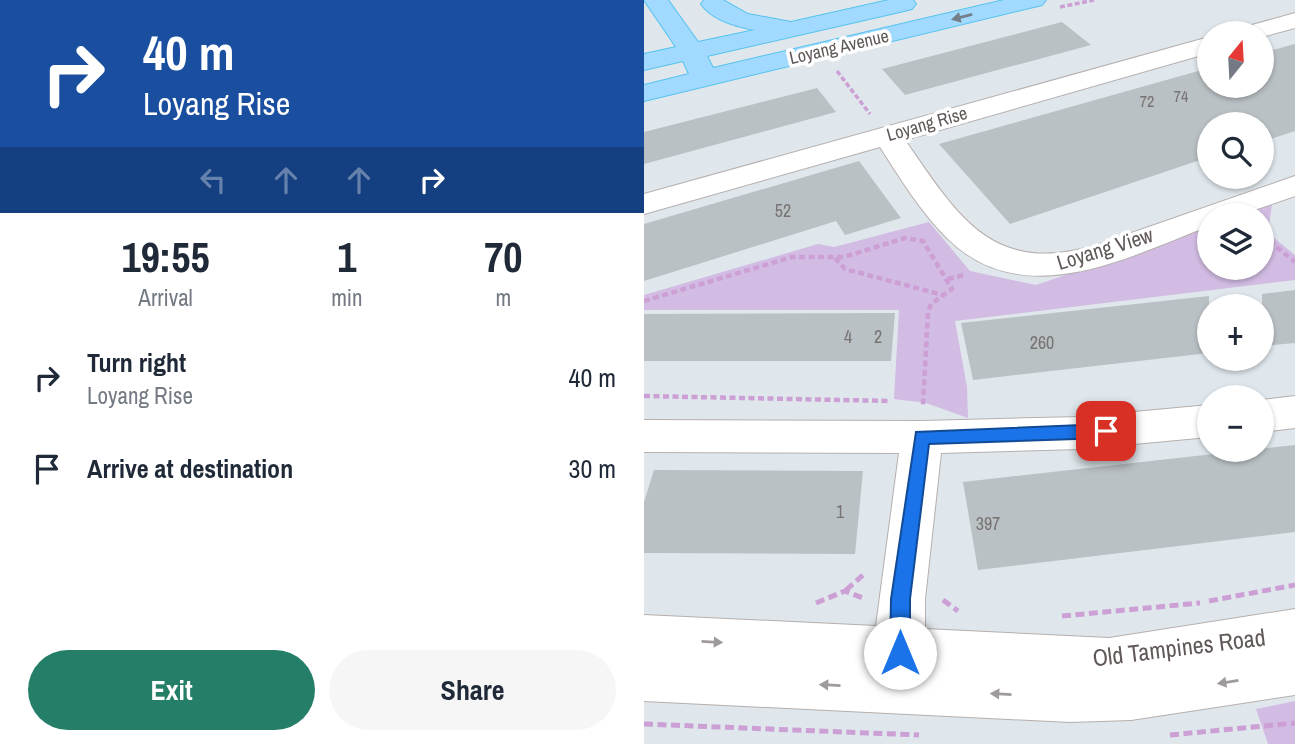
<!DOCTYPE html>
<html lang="en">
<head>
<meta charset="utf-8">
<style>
	body { margin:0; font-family:"Archivo Narrow",sans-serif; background:#f6f6f7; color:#1f2937; height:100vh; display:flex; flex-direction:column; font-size:26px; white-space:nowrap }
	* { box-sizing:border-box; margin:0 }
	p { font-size:23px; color:#747a83 }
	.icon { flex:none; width:38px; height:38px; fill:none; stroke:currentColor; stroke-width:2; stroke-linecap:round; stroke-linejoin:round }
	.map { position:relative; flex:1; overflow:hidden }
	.panel { display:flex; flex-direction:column; background:#fff; width:644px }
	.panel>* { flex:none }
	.top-card { background:#1a4fa0; color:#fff; overflow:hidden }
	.needle { width:46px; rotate:18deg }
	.fabs { position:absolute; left:553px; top:21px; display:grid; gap:14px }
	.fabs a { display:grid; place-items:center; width:77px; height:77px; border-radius:50%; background:#fff; box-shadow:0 2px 5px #0004; font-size:35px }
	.pin { position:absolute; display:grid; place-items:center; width:60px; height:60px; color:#fff; margin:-30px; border-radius:14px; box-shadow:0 4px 10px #0006 }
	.me { position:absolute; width:77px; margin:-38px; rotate:0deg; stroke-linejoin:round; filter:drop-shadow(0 0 5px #0008) }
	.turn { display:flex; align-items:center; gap:24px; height:147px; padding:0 28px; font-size:32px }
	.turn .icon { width:91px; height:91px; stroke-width:2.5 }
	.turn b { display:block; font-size:49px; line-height:60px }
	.lanes { display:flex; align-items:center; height:66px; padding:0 28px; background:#0003; justify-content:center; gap:35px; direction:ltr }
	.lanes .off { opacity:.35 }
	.eta { display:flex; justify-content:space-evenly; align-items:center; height:119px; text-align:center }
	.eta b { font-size:42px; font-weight:700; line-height:49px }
	.action { display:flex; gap:14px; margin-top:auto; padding:14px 28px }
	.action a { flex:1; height:80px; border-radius:42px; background:#247e68; color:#fff; font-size:28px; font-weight:700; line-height:80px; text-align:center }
	.action a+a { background:#f6f6f7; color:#1f2937 }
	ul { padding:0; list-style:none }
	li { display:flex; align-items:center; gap:21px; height:91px; padding:0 28px }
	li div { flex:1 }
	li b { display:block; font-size:26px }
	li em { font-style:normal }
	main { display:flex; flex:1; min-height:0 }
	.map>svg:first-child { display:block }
	.green { fill:#d2bce3 }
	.building { fill:#bac1c4 }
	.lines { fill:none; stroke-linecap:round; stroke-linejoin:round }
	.minor-casing { stroke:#b5afad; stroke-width:2 }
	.major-casing { stroke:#55c3ef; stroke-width:2 }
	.path-far2 { stroke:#cc9fd5; stroke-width:3.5; stroke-dasharray:5 2.5; stroke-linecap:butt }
	.path-far1 { stroke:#cc9fd5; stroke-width:4.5; stroke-dasharray:6 3.5; stroke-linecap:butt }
	.path { stroke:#cc9fd5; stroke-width:5; stroke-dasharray:9 4.5; stroke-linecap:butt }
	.minor { fill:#fff; fill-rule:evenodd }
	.major { fill:#a2d9fe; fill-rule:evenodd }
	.oneway { fill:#747f8a }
	.oneway2 { fill:#a09b9b }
	.route { fill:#1a73e8; stroke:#114b97; stroke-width:2 }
	.labels { text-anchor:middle; stroke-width:7; stroke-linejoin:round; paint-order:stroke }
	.far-number-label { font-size:16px; fill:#777373 }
	.far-street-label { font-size:18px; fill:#615958; stroke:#fff }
	.number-label { font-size:18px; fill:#777373 }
	.street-label { font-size:21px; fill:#615958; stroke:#fff }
	.near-street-label { font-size:24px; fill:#615958; stroke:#fff }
</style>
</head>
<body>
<main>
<section class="panel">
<div class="top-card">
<div class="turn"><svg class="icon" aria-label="right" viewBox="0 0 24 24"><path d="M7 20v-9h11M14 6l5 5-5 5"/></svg><div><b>40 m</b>Loyang Rise</div></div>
<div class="lanes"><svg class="icon off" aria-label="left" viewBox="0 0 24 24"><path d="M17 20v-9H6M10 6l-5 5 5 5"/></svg><svg class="icon off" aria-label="ahead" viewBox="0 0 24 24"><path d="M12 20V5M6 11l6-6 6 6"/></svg><svg class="icon off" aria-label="ahead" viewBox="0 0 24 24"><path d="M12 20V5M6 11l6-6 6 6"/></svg><svg class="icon" aria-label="right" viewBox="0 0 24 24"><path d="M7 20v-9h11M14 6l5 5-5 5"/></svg></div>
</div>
<div class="eta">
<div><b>19:55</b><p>Arrival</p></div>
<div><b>1</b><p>min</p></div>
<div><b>70</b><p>m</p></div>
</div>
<ul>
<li><svg class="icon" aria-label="right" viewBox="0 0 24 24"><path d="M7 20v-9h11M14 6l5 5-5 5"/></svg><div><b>Turn right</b><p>Loyang Rise</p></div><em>40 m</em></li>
<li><svg class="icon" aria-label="arrive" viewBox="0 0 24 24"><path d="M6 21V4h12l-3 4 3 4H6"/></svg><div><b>Arrive at destination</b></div><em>30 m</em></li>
</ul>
<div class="action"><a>Exit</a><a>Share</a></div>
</section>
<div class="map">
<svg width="651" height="744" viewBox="0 0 651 744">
	<rect width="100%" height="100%" fill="#dfe7ec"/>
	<g class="green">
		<polygon points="628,204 624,233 651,255 651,280 311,321 323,387 324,418 282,403 250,399 255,310 0,310 0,295 174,244 190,247 285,222 326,271 392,285 565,226 565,268 618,268 618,215 596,215"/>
		<polygon points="651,701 651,744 624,744 612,709"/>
	</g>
	<g class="building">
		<polygon points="418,22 447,45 261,95 238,69"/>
		<polygon points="651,44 651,131 618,142 618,124 565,124 565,157 366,224 295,144 565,68 565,86 618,86 618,53"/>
		<polygon points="173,88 192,112 0,164 0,132"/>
		<polygon points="215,161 257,218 201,235 192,221 0,281 0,224"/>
		<polygon points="651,290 651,343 618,346 618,294"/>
		<polygon points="565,296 565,353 329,380 317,323"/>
		<polygon points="251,313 247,361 0,361 0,314"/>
		<polygon points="651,445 651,532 334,570 319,482"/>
		<polygon points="10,470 219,471 211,554 0,553 0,502"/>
	</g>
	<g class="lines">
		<defs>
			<g id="minor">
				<polygon points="651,13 651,28 618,37 618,33 593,33 597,28"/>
				<path d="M565,37V53L261,140C315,218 348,276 453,245L651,176V196L596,215H565V226C482,258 378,314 302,237C276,211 256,178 236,147L0,214V194Z"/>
				<polygon points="651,396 651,428 618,432 618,400"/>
				<polygon points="565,405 565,437 436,449 297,453 281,599 281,629 465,638 651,609 651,695 487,720 426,722 0,701 0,615 232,626 255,453 0,452 0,420 278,421 436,417"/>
			</g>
			<path id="major" d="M0,0H24L54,42L111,30C93,27 68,20 57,4L60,0H79L104,14L147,22L245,0H269L272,4L268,9L260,11L63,56L69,68L360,0H402L398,5L0,101V85L45,74L39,61L0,70V54L32,47Z"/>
		</defs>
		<use href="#minor" class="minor-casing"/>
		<use href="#major" class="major-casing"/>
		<g class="path-far2">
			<polyline points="416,7 450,0"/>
			<polyline points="193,71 226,114"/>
		</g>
		<g class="path-far1">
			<polyline points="618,235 651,262"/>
			<polyline points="191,258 201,269 299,295"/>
			<polyline points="304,279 320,275"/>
			<polyline points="0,301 148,257 200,257 261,238 279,241 308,289 287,304 284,312 279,405"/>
			<polyline points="0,396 247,401"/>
			<polyline points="587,397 603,396"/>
		</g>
		<g class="path">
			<polyline points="202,590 219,575"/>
			<polyline points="299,600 314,611"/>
			<polyline points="565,601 651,585"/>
			<polyline points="172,603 201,591 219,598"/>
			<polyline points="418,616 556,603"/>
			<polyline points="0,724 275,735"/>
			<polyline points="526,735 651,723"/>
		</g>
		<use href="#minor" class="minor"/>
		<use href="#major" class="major"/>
	</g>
	<defs><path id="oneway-solid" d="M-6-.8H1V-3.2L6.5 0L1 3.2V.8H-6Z" transform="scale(1.75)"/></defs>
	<use class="oneway" href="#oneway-solid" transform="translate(318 17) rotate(166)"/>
	<g class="oneway2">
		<use href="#oneway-solid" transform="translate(68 642) rotate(3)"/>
		<use href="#oneway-solid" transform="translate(584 682) rotate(171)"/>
		<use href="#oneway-solid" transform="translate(186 685) rotate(-177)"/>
		<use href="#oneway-solid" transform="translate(357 694) rotate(-177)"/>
	</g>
	<polygon class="route" points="462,424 470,431 462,438 285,444 266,599 266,653 263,660 256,662 249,660 246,653 247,599 272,432"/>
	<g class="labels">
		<g class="far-number-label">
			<text x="537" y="102">74</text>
			<text x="503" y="107">72</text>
		</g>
		<g class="far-street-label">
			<text transform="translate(195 47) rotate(-13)" y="6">Loyang Avenue</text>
			<text transform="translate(283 124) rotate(-16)" y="6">Loyang Rise</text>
		</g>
		<g class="number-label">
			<text x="139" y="217">52</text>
			<text x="204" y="343">4</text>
			<text x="234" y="343">2</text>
			<text x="398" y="349">260</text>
			<text x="196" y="518">1</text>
			<text x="344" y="530">397</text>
		</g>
		<g class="street-label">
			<text transform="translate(461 249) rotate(-17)" y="7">Loyang View</text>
		</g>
		<g class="near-street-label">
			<text transform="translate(535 648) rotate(-7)" y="8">Old Tampines Road</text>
		</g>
	</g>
</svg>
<div class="fabs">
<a><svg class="needle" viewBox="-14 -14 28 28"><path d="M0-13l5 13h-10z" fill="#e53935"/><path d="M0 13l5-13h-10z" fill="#747a83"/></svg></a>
<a><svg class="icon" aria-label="search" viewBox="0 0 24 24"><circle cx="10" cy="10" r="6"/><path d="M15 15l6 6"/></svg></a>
<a><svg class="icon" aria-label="layers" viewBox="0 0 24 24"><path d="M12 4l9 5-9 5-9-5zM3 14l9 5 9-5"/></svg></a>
<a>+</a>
<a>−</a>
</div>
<div class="pin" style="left:462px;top:431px;background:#d93025"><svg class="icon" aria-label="arrive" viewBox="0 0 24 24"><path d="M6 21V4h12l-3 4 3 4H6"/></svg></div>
<svg class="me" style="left:256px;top:653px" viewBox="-20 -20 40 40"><circle r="19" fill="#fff"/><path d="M0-13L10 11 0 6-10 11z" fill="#1a73e8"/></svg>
</div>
</main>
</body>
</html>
